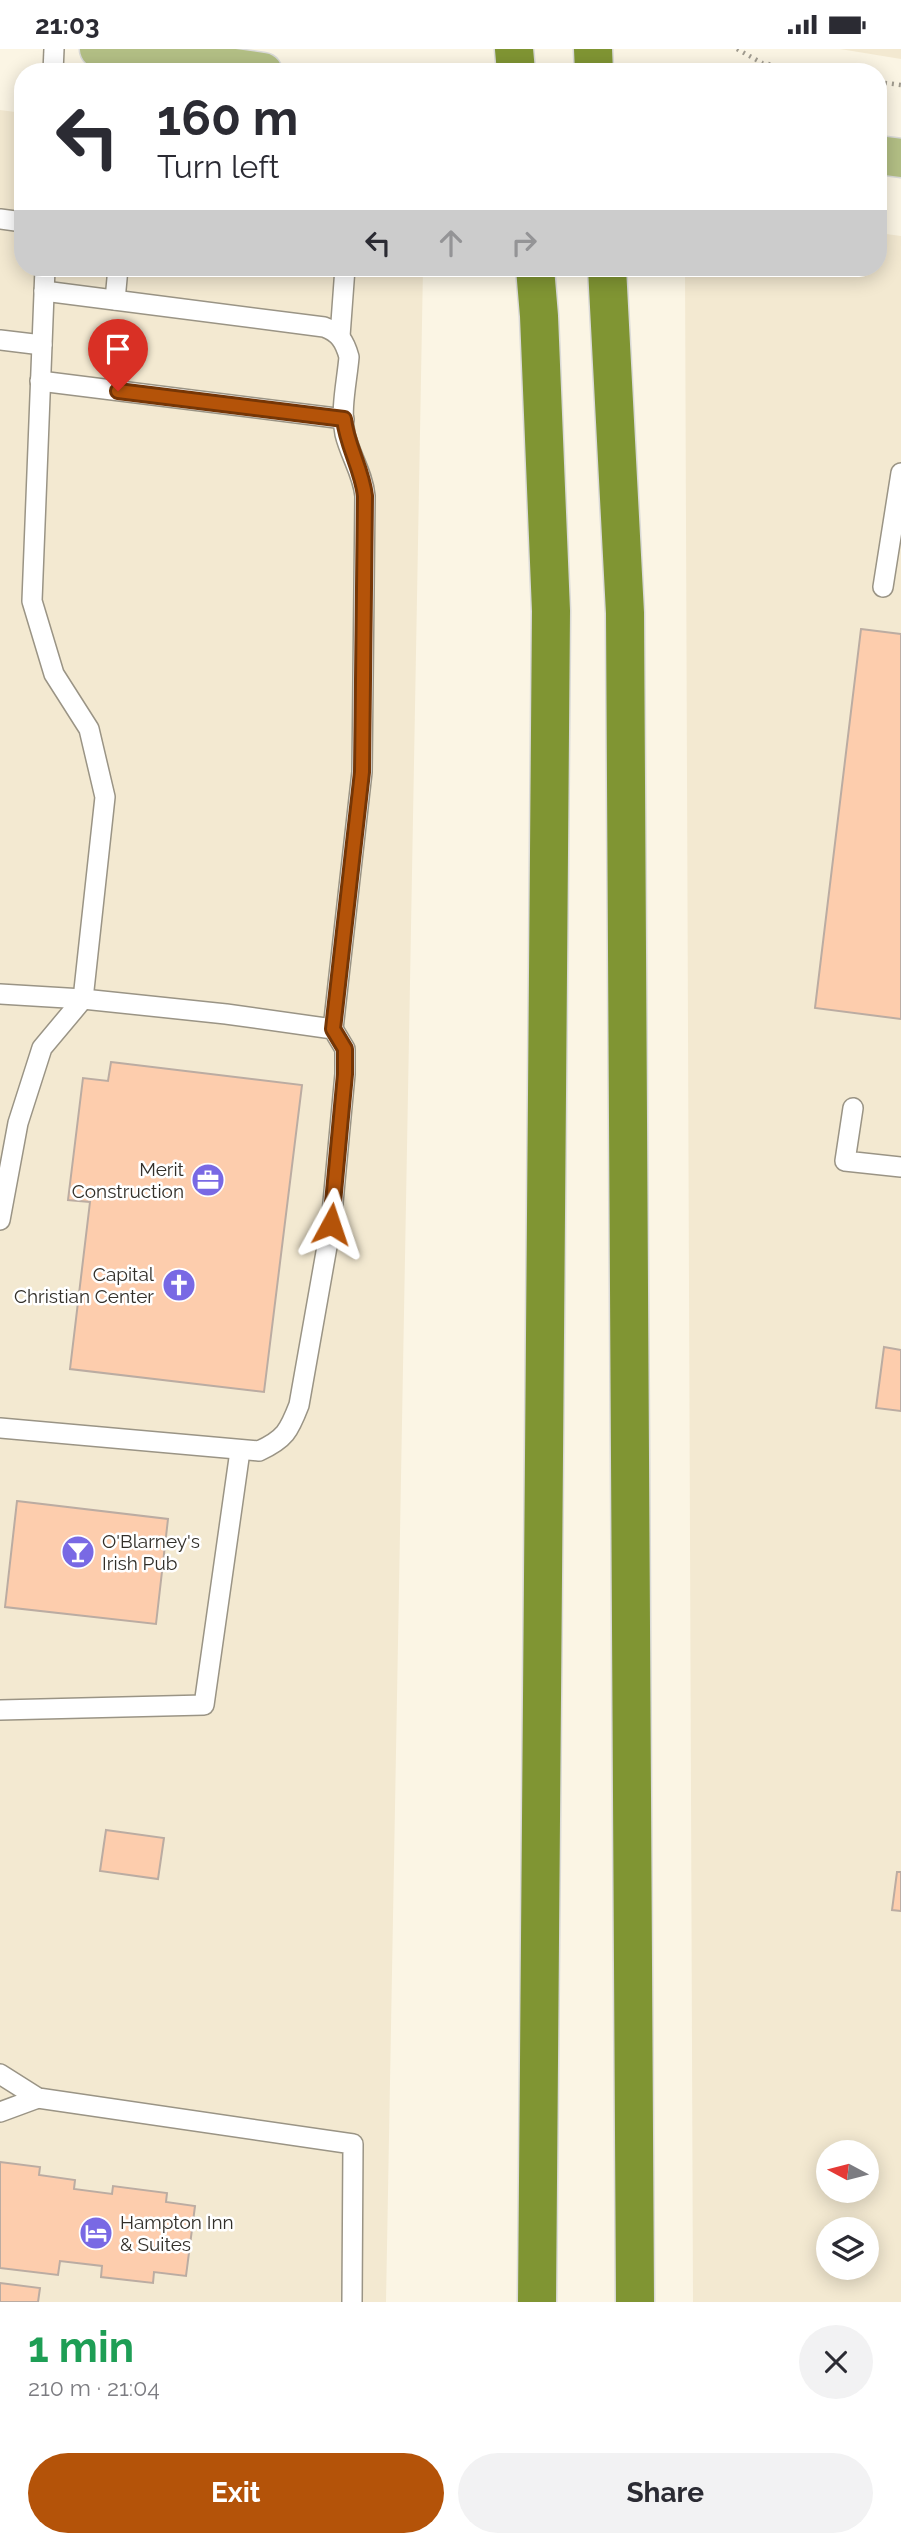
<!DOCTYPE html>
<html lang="en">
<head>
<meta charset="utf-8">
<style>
	body { margin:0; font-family:Raleway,sans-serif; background:#f2f2f3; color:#2b2b33; height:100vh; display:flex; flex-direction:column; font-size:26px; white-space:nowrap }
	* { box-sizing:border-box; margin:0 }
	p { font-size:23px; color:#7c7c81 }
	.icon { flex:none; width:38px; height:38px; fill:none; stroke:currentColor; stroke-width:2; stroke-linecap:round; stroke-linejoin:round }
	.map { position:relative; height:2253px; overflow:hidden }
	.sheet { display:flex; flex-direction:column; background:#fff; flex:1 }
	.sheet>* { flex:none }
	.banner { position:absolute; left:14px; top:14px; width:873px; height:214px; border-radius:28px; box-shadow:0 4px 18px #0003; background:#fff; color:#2b2b33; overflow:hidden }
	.needle { width:46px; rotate:277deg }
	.tools { position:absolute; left:816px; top:2091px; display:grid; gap:14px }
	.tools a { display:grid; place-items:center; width:63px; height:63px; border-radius:50%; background:#fff; box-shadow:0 4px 18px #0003; font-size:35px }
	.pin { position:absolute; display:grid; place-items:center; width:60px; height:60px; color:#fff; margin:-72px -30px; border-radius:50% 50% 50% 0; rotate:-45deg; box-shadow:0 0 7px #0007 }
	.pin .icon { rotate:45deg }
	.me { position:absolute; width:77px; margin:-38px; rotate:5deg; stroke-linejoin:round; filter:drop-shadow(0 0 5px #0008) }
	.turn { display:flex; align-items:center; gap:24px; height:147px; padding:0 28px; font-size:32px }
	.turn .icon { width:91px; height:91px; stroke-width:2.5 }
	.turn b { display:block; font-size:49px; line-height:60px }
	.lanes { display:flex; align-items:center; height:66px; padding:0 28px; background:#0003; justify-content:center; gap:35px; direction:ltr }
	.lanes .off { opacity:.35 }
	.round { display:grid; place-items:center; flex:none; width:74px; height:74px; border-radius:37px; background:#f2f2f3 }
	.overview { display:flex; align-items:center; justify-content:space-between; height:119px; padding:0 28px }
	h1 { font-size:42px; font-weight:700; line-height:52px; color:#1e9e55 }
	.cta { display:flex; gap:14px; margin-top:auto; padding:14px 28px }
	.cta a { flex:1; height:80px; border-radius:42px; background:#b45309; color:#fff; font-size:28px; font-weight:700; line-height:80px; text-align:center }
	.cta a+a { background:#f2f2f3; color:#2b2b33 }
	.status { display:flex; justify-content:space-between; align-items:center; height:49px; padding:0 35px; background:#fff; direction:ltr }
	.status svg { height:19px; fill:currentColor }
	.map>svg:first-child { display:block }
	.built { fill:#f3e9d1; fill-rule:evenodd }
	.building { fill:#fdcdad; stroke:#bbaca2; stroke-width:2 }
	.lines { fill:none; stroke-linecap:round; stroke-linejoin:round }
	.service-casing { stroke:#9a9485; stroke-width:22 }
	.primary-casing { stroke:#dadad8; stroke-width:41 }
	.motorway-casing { stroke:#dadad8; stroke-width:41 }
	.path { stroke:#a09b8f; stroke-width:4.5; stroke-dasharray:2 5; stroke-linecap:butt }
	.service { stroke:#fff; stroke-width:19 }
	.primary { stroke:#b3bf85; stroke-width:38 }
	.motorway { stroke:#809533; stroke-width:38 }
	.route-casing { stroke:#753606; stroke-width:18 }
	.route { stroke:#b45309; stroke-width:12 }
	.labels { text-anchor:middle; stroke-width:5; stroke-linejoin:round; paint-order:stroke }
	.poi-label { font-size:19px; fill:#322f29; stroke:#fff; text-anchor:end }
</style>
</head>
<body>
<div class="status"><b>21:03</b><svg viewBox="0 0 49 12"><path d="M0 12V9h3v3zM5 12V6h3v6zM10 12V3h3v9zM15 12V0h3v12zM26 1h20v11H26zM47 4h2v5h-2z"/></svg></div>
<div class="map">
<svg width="901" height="2253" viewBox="0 0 901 2253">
	<rect width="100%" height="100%" fill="#fbf5e4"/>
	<g class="built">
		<polygon points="840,0 901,0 901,10"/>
		<polygon points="0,61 23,64 23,219 423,219 386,2253 0,2253"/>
		<path d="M879,184L901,187V2253H693L685,219H878ZM828,2104H866V2142H828ZM828,2180H866V2219H828Z"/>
	</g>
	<g class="building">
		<polygon points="861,580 901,585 901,970 815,959"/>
		<polygon points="111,1013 302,1036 264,1343 70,1320 90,1153 68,1151 83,1029 108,1032"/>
		<polygon points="884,1298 901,1301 901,1362 876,1359"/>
		<polygon points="17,1452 168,1470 156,1575 5,1558"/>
		<polygon points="106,1781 164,1789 158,1830 100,1822"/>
		<polygon points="897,1823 901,1823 901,1862 892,1861"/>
		<polygon points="0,2113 40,2118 39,2126 75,2131 74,2140 112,2145 113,2137 167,2144 166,2153 195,2157 186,2227 154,2223 153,2234 101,2228 102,2217 60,2212 58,2226 0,2219"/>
		<polygon points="0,2234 40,2239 38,2253 0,2253"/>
	</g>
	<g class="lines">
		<defs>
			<g id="service">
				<polyline points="53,23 54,0"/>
				<polyline points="0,170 23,173"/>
				<path d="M44,242L324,278C339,283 345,293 349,308C347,332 340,361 345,385C350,406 363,425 365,447L362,723L333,980"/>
				<polyline points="115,251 118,219"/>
				<polyline points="340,287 345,219"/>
				<polyline points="0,291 42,296"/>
				<polyline points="40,332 344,370"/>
				<polyline points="883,538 901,424"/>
				<path d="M0,945L83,950L226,965L333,980L345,1000V1025L331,1175L299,1356C289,1382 285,1390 259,1402L0,1379"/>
				<polyline points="853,1059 845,1112 901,1118"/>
				<polyline points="0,1171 18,1074 42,999 83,950 105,748 89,680 54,625 32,552 45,219"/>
				<polyline points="0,1661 204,1656 240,1402"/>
				<polyline points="0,2025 38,2049 353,2095 352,2253"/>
				<polyline points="0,2063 38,2049"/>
			</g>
			<g id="primary">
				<polyline points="99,0 263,23"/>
				<polyline points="878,106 901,109"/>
			</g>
			<g id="motorway">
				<polyline points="514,0 516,23"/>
				<polyline points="593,0 594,23"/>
				<polyline points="535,219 539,267 551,562 537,2253"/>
				<polyline points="607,219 625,564 635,2253"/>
			</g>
		</defs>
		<use href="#service" class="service-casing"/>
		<use href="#primary" class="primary-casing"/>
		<use href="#motorway" class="motorway-casing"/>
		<g class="path">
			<polyline points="737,0 762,14 817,23"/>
			<polyline points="878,33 901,36"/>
		</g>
		<use href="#service" class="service"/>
		<use href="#primary" class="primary"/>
		<use href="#motorway" class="motorway"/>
	</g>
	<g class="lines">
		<defs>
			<path id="route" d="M118,342L344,370C347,397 362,420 365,447L362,723L333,980L345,1000V1025L331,1175"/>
		</defs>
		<use href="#route" class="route-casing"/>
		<use href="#route" class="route"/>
	</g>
	<defs>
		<symbol id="office-disc" viewBox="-11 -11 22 22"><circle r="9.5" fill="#7969e4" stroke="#fff"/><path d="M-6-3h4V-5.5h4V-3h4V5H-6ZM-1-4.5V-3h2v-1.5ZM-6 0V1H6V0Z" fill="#fff"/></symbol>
		<symbol id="church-disc" viewBox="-11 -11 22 22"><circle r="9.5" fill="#7969e4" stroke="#fff"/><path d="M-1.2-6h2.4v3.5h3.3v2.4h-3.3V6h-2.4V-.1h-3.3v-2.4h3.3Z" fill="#fff"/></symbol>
		<symbol id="bar-disc" viewBox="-11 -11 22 22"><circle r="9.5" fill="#7969e4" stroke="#fff"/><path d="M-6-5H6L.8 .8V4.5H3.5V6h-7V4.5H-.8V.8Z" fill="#fff"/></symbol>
		<symbol id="hotel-disc" viewBox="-11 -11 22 22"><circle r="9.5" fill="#7969e4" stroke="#fff"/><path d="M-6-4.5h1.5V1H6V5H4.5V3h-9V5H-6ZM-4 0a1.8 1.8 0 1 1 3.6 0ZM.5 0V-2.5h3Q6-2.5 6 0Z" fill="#fff"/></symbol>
	</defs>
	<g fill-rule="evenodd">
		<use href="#office-disc" x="189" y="1112" width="38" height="38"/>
		<use href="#church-disc" x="160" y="1217" width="38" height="38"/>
		<use href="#bar-disc" x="59" y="1484" width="38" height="38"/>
		<use href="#hotel-disc" x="77" y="2165" width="38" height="38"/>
	</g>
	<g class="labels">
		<g class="poi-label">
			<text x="184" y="1127">Merit<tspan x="184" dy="22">Construction</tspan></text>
			<text x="154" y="1232">Capital<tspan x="154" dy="22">Christian Center</tspan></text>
			<text x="102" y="1499" text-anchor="start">O'Blarney's<tspan x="102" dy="22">Irish Pub</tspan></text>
			<text x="120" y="2180" text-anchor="start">Hampton Inn<tspan x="120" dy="22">&amp; Suites</tspan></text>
		</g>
	</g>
</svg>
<div class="tools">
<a><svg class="needle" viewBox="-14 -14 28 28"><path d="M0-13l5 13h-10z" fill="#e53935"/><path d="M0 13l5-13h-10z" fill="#7c7c81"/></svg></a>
<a><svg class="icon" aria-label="layers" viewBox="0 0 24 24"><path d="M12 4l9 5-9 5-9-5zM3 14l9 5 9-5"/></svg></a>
</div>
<div class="pin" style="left:118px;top:342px;background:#d93025"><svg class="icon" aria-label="arrive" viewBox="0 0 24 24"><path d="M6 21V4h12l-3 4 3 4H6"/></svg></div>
<svg class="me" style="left:331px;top:1175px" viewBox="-20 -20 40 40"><path d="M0-17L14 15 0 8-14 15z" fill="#b45309" stroke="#fff" stroke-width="4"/></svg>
<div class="banner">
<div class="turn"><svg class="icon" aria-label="left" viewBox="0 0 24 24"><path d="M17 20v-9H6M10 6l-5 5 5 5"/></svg><div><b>160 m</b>Turn left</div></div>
<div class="lanes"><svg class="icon" aria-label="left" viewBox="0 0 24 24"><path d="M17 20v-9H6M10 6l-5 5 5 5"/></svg><svg class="icon off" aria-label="ahead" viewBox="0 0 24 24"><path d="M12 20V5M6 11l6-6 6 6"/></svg><svg class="icon off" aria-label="right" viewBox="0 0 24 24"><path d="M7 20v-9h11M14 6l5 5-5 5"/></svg></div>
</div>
</div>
<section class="sheet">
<div class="overview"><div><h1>1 min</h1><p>210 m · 21:04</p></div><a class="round"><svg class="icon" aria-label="close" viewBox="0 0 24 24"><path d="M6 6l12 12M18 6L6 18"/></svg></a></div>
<div class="cta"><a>Exit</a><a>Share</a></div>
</section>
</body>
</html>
